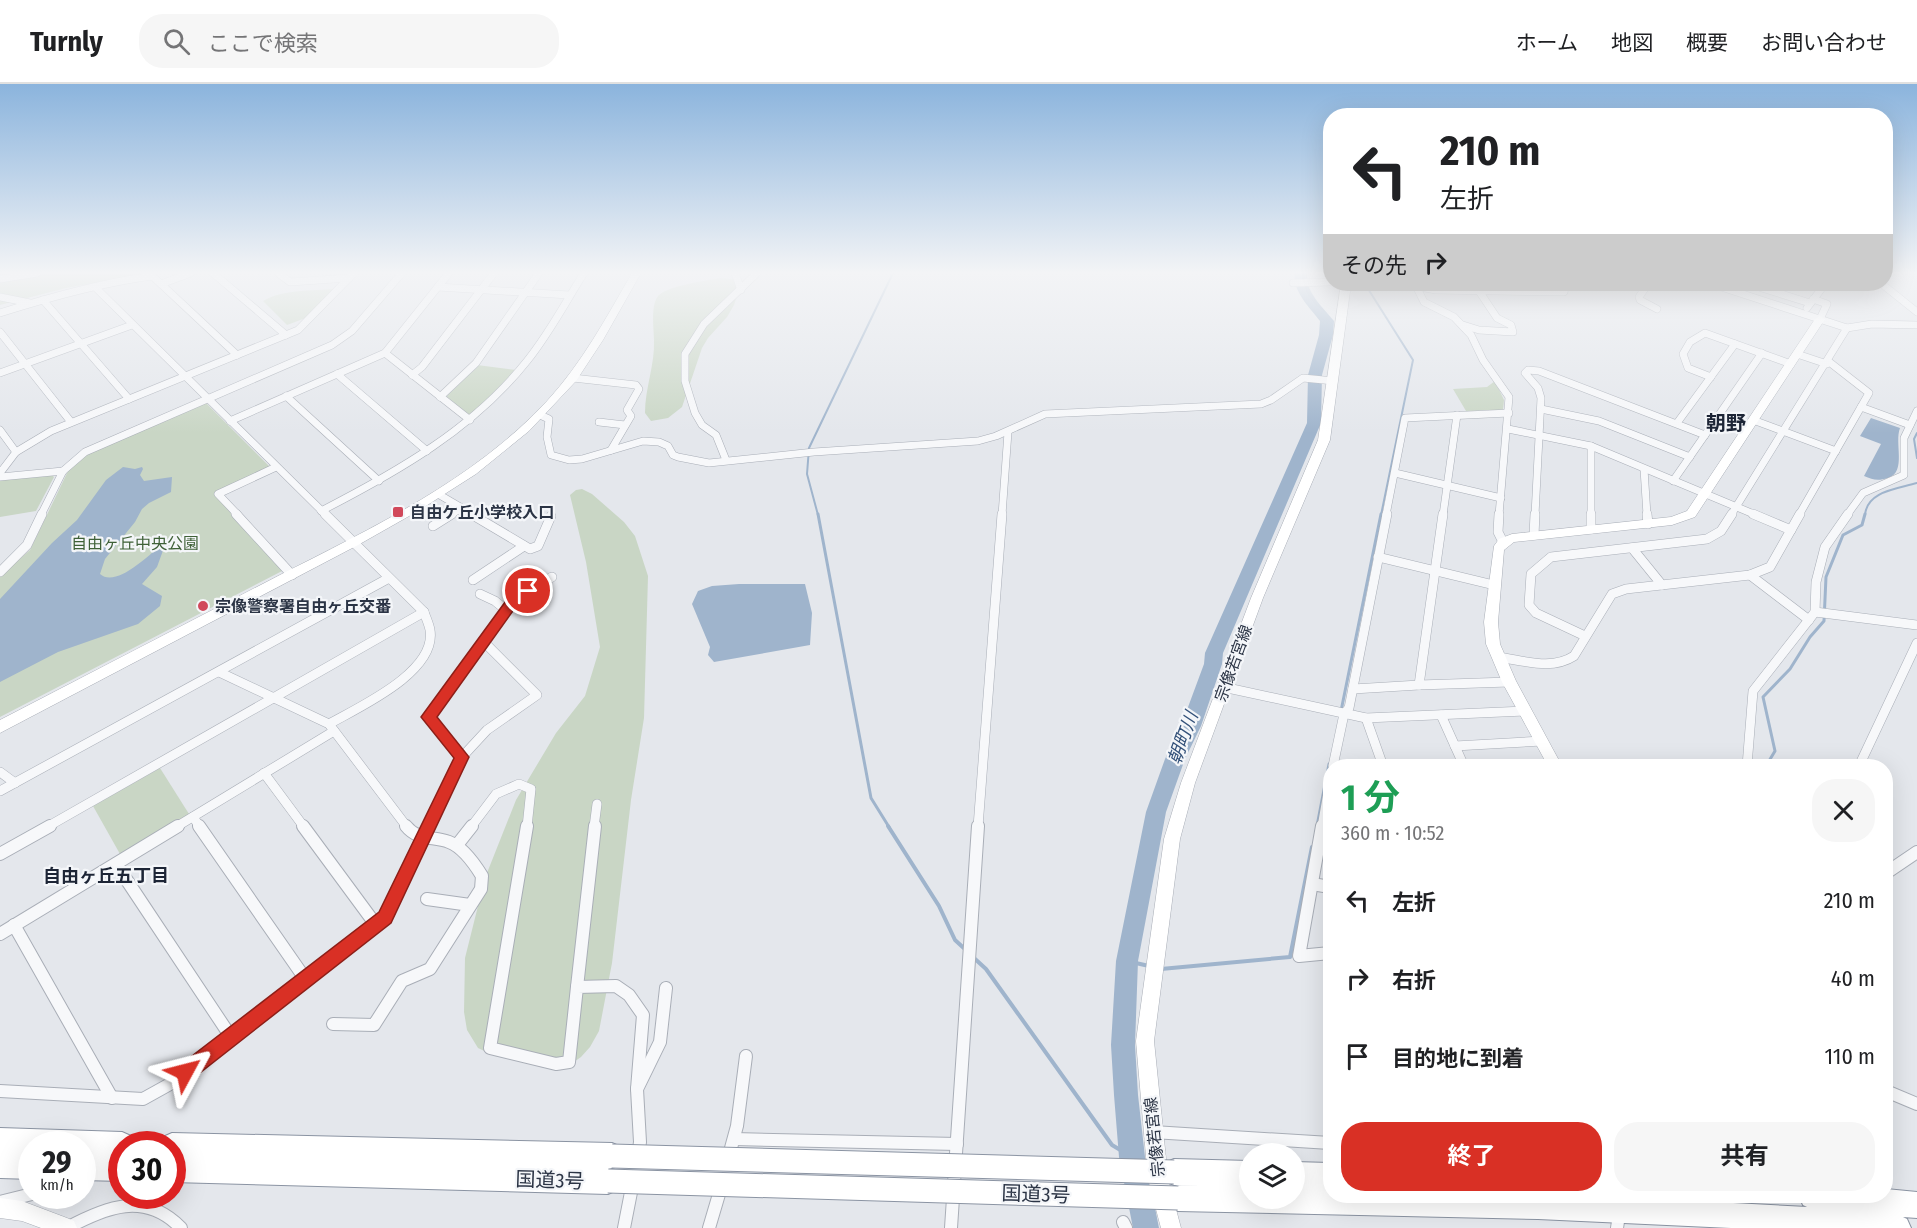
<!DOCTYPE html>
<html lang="ja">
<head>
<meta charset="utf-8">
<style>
	body { margin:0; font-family:"Fira Sans Condensed","Noto Sans JP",sans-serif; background:#f6f6f6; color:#202124; height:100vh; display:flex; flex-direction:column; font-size:22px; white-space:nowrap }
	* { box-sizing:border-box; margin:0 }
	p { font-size:20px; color:#757577 }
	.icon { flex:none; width:33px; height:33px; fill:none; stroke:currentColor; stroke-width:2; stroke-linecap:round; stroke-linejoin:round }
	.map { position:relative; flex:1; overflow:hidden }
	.details { position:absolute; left:1323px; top:675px; width:570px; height:444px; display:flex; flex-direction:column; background:#fff; border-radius:24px; box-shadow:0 6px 24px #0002 }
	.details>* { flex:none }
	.top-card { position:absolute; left:1323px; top:24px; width:570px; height:183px; border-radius:24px; box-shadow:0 6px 24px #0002; background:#fff; color:#202124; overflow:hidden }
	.fabs { position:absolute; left:1239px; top:1059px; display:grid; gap:12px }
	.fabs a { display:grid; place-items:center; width:66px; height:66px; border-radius:50%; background:#fff; box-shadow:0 6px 24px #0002; font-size:30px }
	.speed { position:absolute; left:18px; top:1047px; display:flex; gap:12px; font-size:30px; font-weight:700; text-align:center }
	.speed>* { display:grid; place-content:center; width:78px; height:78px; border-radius:50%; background:#fff; box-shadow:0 6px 24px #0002; line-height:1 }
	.speed small { font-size:15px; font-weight:400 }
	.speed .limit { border:9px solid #d22; background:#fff; color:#111 }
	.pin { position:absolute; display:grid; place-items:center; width:51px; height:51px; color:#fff; margin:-26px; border:3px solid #fff; border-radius:50%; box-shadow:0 2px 6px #0007 }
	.me { position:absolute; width:66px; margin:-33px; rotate:52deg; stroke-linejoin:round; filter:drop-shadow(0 0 4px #0008) }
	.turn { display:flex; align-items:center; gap:21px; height:126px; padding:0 18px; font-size:27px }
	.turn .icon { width:78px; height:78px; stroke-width:2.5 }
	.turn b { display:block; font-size:42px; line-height:51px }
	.then { display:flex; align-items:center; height:57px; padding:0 18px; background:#0003; gap:12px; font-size:22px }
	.round { display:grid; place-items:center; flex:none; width:63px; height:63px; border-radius:24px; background:#f6f6f6 }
	.headline { display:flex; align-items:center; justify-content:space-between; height:102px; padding:0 18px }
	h1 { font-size:36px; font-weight:700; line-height:45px; color:#1e9e55 }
	.cta { display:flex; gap:12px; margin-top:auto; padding:12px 18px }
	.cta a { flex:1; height:69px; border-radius:24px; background:#d93025; color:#fff; font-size:24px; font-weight:700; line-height:69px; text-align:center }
	.cta a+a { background:#f6f6f6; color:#202124 }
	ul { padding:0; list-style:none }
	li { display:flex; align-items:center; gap:18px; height:78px; padding:0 18px }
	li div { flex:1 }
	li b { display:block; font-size:22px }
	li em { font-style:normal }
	header { display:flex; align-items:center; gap:36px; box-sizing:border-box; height:84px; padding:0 30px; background:#fff; border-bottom:2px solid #e0e0e0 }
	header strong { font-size:28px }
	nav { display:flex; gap:33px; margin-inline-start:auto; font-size:21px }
	.search { width:420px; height:54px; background:#f6f6f6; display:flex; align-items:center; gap:15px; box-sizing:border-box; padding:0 21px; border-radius:24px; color:#757577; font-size:22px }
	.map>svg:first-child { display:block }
	.green { fill:#c9d6c5 }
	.water { fill:#9fb4cc }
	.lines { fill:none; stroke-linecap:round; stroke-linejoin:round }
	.stream-far2 { stroke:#9fb4cc; stroke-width:2 }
	.stream-far1 { stroke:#9fb4cc; stroke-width:3 }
	.stream { stroke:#9fb4cc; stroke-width:4 }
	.river { fill:#9fb4cc; fill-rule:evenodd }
	.street-far2-casing { stroke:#a9aeb7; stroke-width:8 }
	.street-far1-casing { stroke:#a9aeb7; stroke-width:10 }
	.street-casing { stroke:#a9aeb7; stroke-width:14 }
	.secondary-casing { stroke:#a9aeb7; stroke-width:1 }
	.highway-casing { stroke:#8b94a3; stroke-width:2 }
	.street-far2 { stroke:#f7f8fa; stroke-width:7 }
	.street-far1 { stroke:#f7f8fa; stroke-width:9 }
	.street { stroke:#f7f8fa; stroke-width:12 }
	.secondary { fill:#fff; fill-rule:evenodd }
	.highway { fill:#fff; fill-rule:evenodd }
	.highway-bridge-casing { stroke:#8b94a3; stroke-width:25; stroke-linecap:butt }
	.highway-bridge { stroke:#fff; stroke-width:23 }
	.route { fill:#d93025; stroke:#8d1f18; stroke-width:1.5 }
	.poi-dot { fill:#d1495b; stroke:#f4f6f9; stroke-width:2 }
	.labels { text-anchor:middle; stroke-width:4.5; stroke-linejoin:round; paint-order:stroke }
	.poi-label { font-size:16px; font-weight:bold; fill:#2b3445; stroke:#f4f6f9; text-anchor:start }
	.park-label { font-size:16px; fill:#3f6138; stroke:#f4f6f9 }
	.street-label { font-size:16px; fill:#2b3445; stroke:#f4f6f9 }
	.water-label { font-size:18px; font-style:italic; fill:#34527a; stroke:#f4f6f9 }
	.neighbourhood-label { font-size:18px; font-weight:bold; fill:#1d2536; stroke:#f4f6f9 }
	.quarter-label { font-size:20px; font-weight:bold; fill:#1d2536; stroke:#f4f6f9 }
	.near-street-label { font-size:20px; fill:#2b3445; stroke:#f4f6f9 }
</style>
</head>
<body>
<header>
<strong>Turnly</strong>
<div class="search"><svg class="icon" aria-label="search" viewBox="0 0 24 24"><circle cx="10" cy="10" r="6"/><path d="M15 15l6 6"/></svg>ここで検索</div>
<nav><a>ホーム</a><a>地図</a><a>概要</a><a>お問い合わせ</a></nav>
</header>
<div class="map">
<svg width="1917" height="1144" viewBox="0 0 1917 1144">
	<rect width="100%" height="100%" fill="#e4e7ec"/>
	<g class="green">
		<polygon points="0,189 150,189 66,204 0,221"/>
		<path d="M721,194L732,195L741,200L734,221L727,233L708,254L702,264L682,323L668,334L651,337L645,329C645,304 655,281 654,256C654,244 650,220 659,211C671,201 705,197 721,194Z"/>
		<path d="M336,205L311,232L287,241L263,217C284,205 312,207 336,205Z"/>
		<polygon points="477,281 516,286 472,331 469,332 446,313"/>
		<polygon points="1495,297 1504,316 1503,326 1466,327 1453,305 1487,303"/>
		<polygon points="205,318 270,383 214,409 284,486 0,633 0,492 30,466 69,385 82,373 95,365"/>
		<polygon points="52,391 54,393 36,427 0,433 0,396"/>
		<polygon points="582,405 592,410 624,438 635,452 648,492 644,634 631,716 612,879 599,947 590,963 581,973 568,982 555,984 495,972 478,964 467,946 464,928 465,874 485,794 516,716 556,649 585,612 600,563 586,478 570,411 576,406"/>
		<polygon points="160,684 189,730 120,770 93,722"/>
	</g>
	<g class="water">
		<path d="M1871,334L1900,344C1894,359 1907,388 1888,394C1878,397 1873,396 1864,392L1881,360L1860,352Z"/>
		<path d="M123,383L135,385L142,383L143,385L140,391L144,397L172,393L171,408L149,419L142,425L135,438L105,475L100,490C115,504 147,473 159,463L165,461L157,483L142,500L162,512L160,522L138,540L58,568L0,598V515L52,459L77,436L106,396Z"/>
		<polygon points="739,500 805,500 812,529 810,561 714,578 708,571 710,563 692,520 698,507 712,502"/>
	</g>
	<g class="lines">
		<g class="stream-far2">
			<polyline points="1365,200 1413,276 1381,431"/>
			<polyline points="1917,349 1914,355 1917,374"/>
			<polyline points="818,431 807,390 809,364 893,189"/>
			<path d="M1865,431C1867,407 1897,405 1917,399"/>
		</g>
		<g class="stream-far1">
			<polyline points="818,430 871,714 889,743"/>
			<polyline points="1341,627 1381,430"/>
			<polyline points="1766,682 1775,667 1763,613 1790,585 1810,553 1824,537 1826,493 1843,451 1862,441 1865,430"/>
			<polyline points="1317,742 1329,680"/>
		</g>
		<g class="stream">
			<polyline points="888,742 939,822 955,856 967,867"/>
			<polyline points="974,874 986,885 1112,1061 1132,1073"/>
			<polyline points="1127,877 1149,882"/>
			<polyline points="1161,885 1290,873 1312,763"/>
		</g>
		<path class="river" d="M1295,189H1307C1305,208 1323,223 1334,237L1333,251L1322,291L1321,339L1223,569L1222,580L1201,642L1185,675L1166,728L1138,877L1135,961L1138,1011L1145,1073L1159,1144H1133L1119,1073L1114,1011L1111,961L1116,877L1146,728L1165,675L1181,642L1204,580L1205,569L1307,339L1308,291L1319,251L1320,237C1310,224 1292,207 1295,189Z"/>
		<defs>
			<g id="street-far2">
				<polyline points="213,189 286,251"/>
				<polyline points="278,189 290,198 349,194"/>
				<polyline points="735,189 741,206"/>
				<polyline points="0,195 37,189"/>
				<polyline points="1293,199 1330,198"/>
				<polyline points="161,200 237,271"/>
				<polyline points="1404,200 1436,206 1564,208 1565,204 1560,200"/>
				<polyline points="1415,200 1424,218 1454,233 1471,251 1483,276 1509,313 1499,431"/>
				<polyline points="1653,200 1648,200 1639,213 1640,216 1657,225"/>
				<polyline points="1712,200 1847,244 1872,240 1917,241"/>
				<polyline points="1749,200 1810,219"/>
				<polyline points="1882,200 1917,228"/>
				<polyline points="95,203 326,431"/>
				<polyline points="438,203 569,211"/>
				<polyline points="0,213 30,219"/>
				<polyline points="1813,215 1827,220 1820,235"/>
				<polyline points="43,216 129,315"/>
				<polyline points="1807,224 1825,200"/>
				<path d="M0,229C50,213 100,199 152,192L161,200L191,189"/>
				<polyline points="1463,241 1479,246 1513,248 1511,241 1497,234 1479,207"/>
				<polyline points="0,248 71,338"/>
				<polyline points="385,269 470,336"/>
				<polyline points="1797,270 1827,280"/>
				<polyline points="0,289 132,241"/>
				<polyline points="337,290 427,367"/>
				<polyline points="412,291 422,283 494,189"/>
				<polyline points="1711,293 1688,284 1683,270 1690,258 1705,249 1791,280"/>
				<polyline points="573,294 636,301 639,305 627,326 631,332 611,366"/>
				<polyline points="286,312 379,397"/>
				<polyline points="440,313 476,279 539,189"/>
				<polyline points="1861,323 1910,341"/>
				<polyline points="1541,325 1599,337 1690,373"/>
				<polyline points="540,331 549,335 547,353 551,371 569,376 582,375 643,357 659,358 668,362 673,371 678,373 709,379 814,368 978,357 996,352 1045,330 1261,320 1271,316 1303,294 1334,297"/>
				<polyline points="1753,336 1836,367"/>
				<polyline points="230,337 385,269 449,189"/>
				<polyline points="599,338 625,341"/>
				<polyline points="1677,339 1735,260"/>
				<polyline points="1508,345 1591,362 1756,431"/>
				<polyline points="0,346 16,368"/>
				<polyline points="1591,362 1591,431"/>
				<polyline points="726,376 716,351 702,341 695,329 685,297 685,270 704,240 757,189"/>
				<polyline points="1644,385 1647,431"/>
				<polyline points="0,389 16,368 51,347 298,246 354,189"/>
				<polyline points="1395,389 1501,414"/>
				<polyline points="0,393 63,387"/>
				<polyline points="1673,397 1762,269"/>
				<polyline points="438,410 474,431"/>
				<path d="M321,427C397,388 473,345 527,277C549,250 565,219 584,189"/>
				<polyline points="41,431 63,387 85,368 332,261 352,247 402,189"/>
				<polyline points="238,431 218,410 276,383"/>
				<polyline points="450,431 462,424"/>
				<polyline points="1002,431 1008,348"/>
				<polyline points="1386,431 1405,334 1509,329"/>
				<polyline points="1443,431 1457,331"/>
				<polyline points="1535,431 1541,314 1538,304 1525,289 1528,286 1539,287 1705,351"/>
				<polyline points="1731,431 1847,244"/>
				<polyline points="1799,431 1869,309 1828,277"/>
				<polyline points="1847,431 1863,409 1904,391 1904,354 1917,327"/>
			</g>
			<g id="street-far1">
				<polyline points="236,430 292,491"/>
				<path d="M325,430L424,528C426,534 429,540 430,546C437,588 359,623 329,640"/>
				<polyline points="471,430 530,465 538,462 551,432"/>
				<polyline points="1499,430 1498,448 1503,458"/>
				<polyline points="1591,430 1591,445"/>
				<polyline points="1647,430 1648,440"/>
				<polyline points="1753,430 1791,446"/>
				<polyline points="433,442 452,430"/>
				<polyline points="1534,451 1535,430"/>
				<polyline points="1632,464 1662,501"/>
				<polyline points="1378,473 1494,501"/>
				<polyline points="0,488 27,461 42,430"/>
				<polyline points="1750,491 1809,536"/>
				<polyline points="473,496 524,462"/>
				<polyline points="506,526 516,514 552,493"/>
				<polyline points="1815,528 1917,541"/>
				<polyline points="1585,552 1536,529 1529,521 1531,490 1551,473 1707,455 1721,447 1732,430"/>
				<path d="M1497,573C1523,576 1551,587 1574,572L1612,510L1626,505L1750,491L1770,483L1800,430"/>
				<polyline points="219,588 329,640 407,743"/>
				<polyline points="1419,601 1509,598"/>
				<polyline points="1223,603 1366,634 1525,627"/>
				<polyline points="1353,605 1419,601 1443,430"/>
				<polyline points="1441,631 1464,682"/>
				<polyline points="1366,634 1383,682"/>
				<polyline points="1455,662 1542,657"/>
				<polyline points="462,673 487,646 537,611 484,558"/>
				<polyline points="1333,682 1344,630 1349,624 1387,430"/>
				<polyline points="1747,682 1753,607 1815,528 1816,498 1825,463 1848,430"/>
				<polyline points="1859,682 1917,559"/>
				<polyline points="0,688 15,699"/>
				<polyline points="264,689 304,743"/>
				<polyline points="0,707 389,494"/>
				<polyline points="193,733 200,743"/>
				<polyline points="47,743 424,528"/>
				<polyline points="176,743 334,647"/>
				<polyline points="428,743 462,673 429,633 506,526 495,517 480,510"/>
				<polyline points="471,743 496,710 519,700 531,705 527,743"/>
				<polyline points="594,743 597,720"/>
				<polyline points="978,743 1002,430"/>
				<polyline points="1322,743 1330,697"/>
			</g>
			<g id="street">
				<polyline points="199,742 306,896"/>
				<polyline points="303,742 376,841"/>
				<polyline points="527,742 490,964 556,980 569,978 577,903 616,902 629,911 643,931 637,1005"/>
				<polyline points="1322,742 1299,872 1330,869"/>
				<polyline points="457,761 472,742"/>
				<polyline points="0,770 50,742"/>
				<polyline points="116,780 231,953"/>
				<polyline points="1886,789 1917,768"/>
				<polyline points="1312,800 1330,803"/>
				<polyline points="427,815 470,821"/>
				<polyline points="14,841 112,1014"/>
				<polyline points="0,850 178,742"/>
				<polyline points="577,903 595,742"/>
				<path d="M333,940L374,941L402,897L430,885L481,805L482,792C474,779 463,763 449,758C433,752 418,757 406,742"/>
				<polyline points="0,1007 143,1015 170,1000 385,834 429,742"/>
				<polyline points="1886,1007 1917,1020"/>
				<polyline points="1153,1048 1330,1059"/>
				<polyline points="734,1055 957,1060"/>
				<polyline points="638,1073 640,1058 637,1005 660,958 666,904"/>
				<polyline points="728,1075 737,1042 746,972"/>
				<polyline points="0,1118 32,1110"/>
				<polyline points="1123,1138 1126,1144"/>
				<path d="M67,1144C106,1123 145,1107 181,1144"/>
				<polyline points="624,1144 633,1098"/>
				<polyline points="709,1144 722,1100"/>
				<polyline points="951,1144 978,742"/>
				<polyline points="1617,1144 1622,1112"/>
			</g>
			<g id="secondary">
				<path d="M632,189H641L603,256L576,297L529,347L476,390L418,427L358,461L0,649V636C93,588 185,540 278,492C372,444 474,396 547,317C582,279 606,234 632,189Z"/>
				<polygon points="1341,200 1351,200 1330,356 1263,514 1195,699 1180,755 1154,957 1168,1095 1181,1144 1161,1144 1148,1095 1136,957 1164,755 1181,699 1251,514 1318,356"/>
				<polygon points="1820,232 1825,235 1695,433 1672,441 1514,458 1504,466 1498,538 1500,560 1516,597 1562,682 1548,682 1502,598 1486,560 1484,538 1494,462 1499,455 1512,450 1671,433 1687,427 1815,235"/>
				<polygon points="0,1114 22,1117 67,1134 74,1137 77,1144 41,1144 22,1137 0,1134"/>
			</g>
			<g id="highway">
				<polygon points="0,1044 122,1048 131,1052 134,1060 122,1060 122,1097 82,1096 82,1060 32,1060 32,1095 0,1094"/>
				<polygon points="172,1049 612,1059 621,1063 625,1072 621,1081 609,1085 617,1088 621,1097 617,1106 608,1110 172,1098 172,1060 160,1060 163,1053"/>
				<polygon points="1174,1075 1250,1077 1250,1114 1294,1114 1294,1078 1330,1079 1330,1112 1602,1112 1807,1123 1803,1121 1799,1112 1886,1112 1886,1105 1917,1108 1917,1134 1903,1133 1907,1135 1911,1144 1731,1144 1538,1135 1178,1127 1169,1123 1165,1114 1169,1105 1178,1101 1204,1102 1174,1101 1165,1097 1161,1088 1165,1079"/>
			</g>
		</defs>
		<use href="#street-far2" class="street-far2-casing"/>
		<use href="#street-far1" class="street-far1-casing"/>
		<use href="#street" class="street-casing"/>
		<use href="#secondary" class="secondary-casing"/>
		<use href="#highway" class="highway-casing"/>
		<use href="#street-far2" class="street-far2"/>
		<use href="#street-far1" class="street-far1"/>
		<use href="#street" class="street"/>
		<use href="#secondary" class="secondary"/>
		<use href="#highway" class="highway"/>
		<defs>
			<g id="highway-bridge">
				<polyline points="612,1072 1174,1088"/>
				<polyline points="608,1097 1178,1114"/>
			</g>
		</defs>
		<use href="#highway-bridge" class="highway-bridge-casing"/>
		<use href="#highway-bridge" class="highway-bridge"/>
	</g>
	<linearGradient id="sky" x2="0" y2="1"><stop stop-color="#8bb4dd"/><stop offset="0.54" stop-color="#f3f4f6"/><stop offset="1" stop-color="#f3f4f6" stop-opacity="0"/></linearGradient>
	<rect width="1917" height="349" fill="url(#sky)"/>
	<polygon class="route" points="528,502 535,507 520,517 437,633 469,673 391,839 192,995 185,997 179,995 176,988 179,982 379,828 454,674 421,633 511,510"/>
	<g class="poi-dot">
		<rect x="392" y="422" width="12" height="12" rx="3"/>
		<circle cx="203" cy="522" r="6"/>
	</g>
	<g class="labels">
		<g class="poi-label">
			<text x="410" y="434">自由ケ丘小学校入口</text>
			<text x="215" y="528">宗像警察署自由ヶ丘交番</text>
		</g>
		<g class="park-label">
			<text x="135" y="465">自由ヶ丘中央公園</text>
		</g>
		<g class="street-label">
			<text transform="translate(1233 579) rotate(-70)" y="6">宗像若宮線</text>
			<text transform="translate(1154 1053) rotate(-96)" y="6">宗像若宮線</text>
		</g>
		<g class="water-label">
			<text transform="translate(1183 654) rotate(-70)" y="6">朝町川</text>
		</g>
		<g class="neighbourhood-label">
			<text x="106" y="798">自由ヶ丘五丁目</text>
		</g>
		<g class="quarter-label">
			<text x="1726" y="346">朝野</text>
		</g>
		<g class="near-street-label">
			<text transform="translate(550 1096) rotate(2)" y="7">国道3号</text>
			<text transform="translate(1036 1110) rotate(2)" y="7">国道3号</text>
		</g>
	</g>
</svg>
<div class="fabs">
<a><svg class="icon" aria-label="layers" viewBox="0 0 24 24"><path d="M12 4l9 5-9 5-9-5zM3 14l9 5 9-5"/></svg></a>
</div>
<div class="speed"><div>29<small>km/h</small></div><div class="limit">30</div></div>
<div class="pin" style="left:528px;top:507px;background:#d93025"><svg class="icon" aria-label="arrive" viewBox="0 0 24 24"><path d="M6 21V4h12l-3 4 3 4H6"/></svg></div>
<svg class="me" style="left:185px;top:988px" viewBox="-20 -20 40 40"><path d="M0-17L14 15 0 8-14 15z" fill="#d93025" stroke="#fff" stroke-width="4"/></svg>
<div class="top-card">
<div class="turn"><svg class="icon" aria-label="left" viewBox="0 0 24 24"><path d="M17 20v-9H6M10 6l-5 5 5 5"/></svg><div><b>210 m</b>左折</div></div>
<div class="then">その先<svg class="icon" aria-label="right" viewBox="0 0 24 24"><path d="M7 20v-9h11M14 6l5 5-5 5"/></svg></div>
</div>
<section class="details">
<div class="headline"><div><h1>1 分</h1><p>360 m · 10:52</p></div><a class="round"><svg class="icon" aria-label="close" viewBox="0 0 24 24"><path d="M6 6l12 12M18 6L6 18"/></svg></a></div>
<ul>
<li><svg class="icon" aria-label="left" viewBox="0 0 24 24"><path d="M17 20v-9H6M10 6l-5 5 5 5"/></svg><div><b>左折</b></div><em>210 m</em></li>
<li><svg class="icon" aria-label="right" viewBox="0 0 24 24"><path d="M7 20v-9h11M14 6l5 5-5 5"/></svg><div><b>右折</b></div><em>40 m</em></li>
<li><svg class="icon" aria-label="arrive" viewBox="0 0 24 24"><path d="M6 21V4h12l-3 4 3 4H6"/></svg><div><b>目的地に到着</b></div><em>110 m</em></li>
</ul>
<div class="cta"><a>終了</a><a>共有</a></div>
</section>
</div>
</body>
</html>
